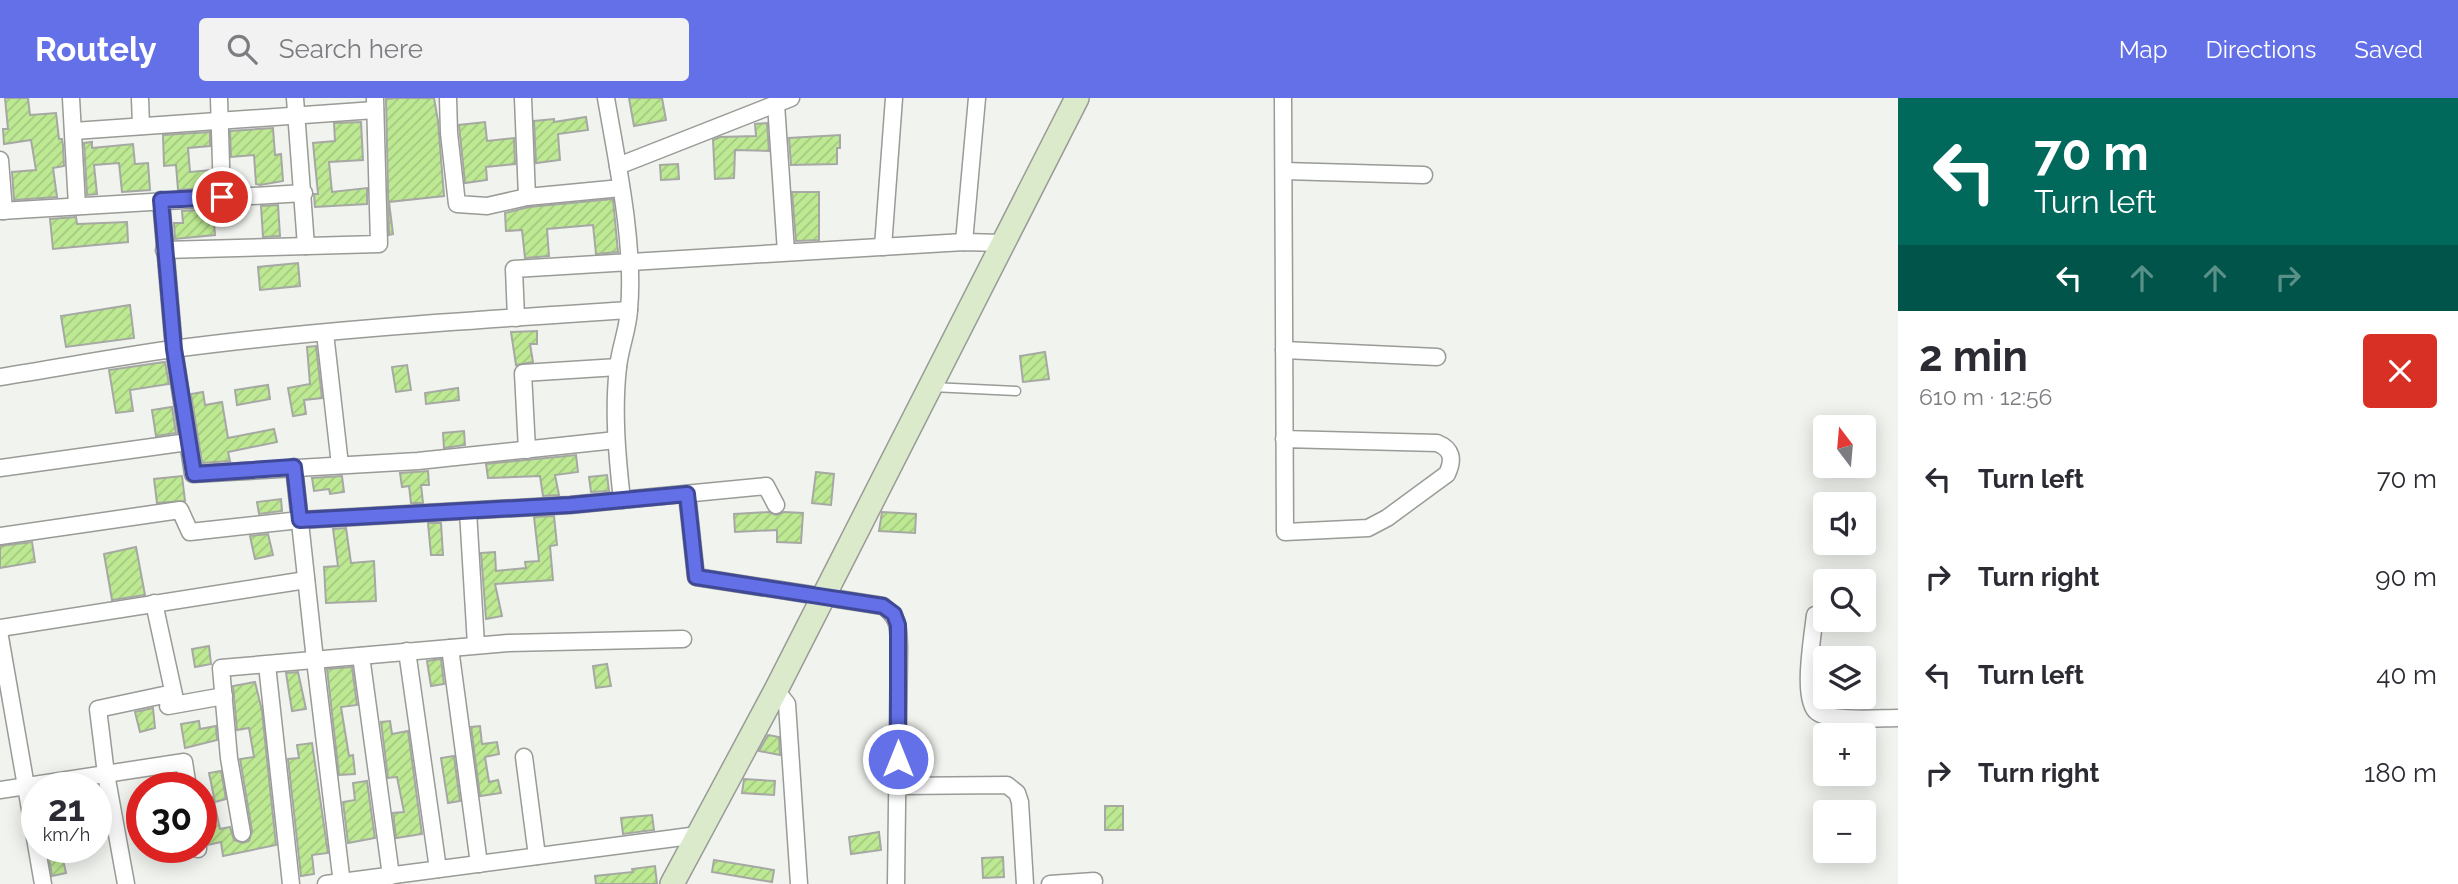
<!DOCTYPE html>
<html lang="en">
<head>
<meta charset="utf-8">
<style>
	body { margin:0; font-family:Raleway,sans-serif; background:#f2f2f3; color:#2b2b33; height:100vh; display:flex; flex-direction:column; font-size:26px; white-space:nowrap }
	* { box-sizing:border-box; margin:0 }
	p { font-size:23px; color:#7c7c81 }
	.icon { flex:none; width:38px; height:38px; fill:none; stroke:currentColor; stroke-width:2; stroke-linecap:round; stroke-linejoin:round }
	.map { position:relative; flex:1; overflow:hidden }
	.details { display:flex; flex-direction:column; background:#fff; width:560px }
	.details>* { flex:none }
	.guide { background:#00695c; color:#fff; overflow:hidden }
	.needle { width:46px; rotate:344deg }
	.controls { position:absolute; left:1813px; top:317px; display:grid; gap:14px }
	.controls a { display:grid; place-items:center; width:63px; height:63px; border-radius:7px; background:#fff; box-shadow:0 4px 18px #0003; font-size:35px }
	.speed { position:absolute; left:21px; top:674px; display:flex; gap:14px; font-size:35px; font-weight:700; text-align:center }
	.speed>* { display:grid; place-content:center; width:91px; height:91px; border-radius:50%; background:#fff; box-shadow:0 4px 18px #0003; line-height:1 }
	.speed small { font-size:18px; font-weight:400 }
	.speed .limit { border:10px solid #d22; background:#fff; color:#111 }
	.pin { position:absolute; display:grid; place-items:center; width:60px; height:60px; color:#fff; margin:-30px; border:4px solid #fff; border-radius:50%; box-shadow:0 2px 7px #0007 }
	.me { position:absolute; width:77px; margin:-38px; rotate:0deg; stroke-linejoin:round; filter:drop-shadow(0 0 5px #0008) }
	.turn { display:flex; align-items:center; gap:24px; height:147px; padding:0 21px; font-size:32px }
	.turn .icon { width:91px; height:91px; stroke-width:2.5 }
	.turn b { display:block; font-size:49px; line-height:60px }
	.lanes { display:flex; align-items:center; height:66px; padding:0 21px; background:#0003; justify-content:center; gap:35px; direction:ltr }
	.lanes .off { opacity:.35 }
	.round { display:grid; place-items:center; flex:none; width:74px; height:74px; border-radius:7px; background:#f2f2f3 }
	.headline { display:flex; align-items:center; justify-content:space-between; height:119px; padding:0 21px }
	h1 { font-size:42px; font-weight:700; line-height:52px }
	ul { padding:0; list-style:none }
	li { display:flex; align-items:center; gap:21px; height:98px; padding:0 21px }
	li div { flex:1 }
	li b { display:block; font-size:26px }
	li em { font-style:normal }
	header { display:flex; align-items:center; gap:42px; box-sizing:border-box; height:98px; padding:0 35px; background:#6370e8; color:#fff }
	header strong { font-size:33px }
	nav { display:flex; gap:38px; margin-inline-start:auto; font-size:24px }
	.search { width:490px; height:63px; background:#f2f2f3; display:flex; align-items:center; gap:18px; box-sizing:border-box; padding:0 24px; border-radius:7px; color:#7c7c81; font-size:26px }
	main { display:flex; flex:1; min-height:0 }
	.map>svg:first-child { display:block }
	.building { fill:url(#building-hatch); stroke:#a6a8a4; stroke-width:2 }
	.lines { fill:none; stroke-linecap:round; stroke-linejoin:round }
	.service-casing { stroke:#989b96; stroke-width:11 }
	.minor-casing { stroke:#989b96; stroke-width:19 }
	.secondary-casing { stroke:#989b96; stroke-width:26 }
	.service { stroke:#fff; stroke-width:8 }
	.minor { stroke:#fff; stroke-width:16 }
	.secondary { stroke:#dceacc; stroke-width:23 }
	.route-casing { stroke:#404997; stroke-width:18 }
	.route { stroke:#6370e8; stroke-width:12 }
</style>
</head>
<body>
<header>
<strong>Routely</strong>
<div class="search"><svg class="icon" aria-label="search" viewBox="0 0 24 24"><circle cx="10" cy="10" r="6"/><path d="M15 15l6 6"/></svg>Search here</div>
<nav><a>Map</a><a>Directions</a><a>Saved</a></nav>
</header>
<main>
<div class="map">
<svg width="1898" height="786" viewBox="0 0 1898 786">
	<defs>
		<pattern id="building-hatch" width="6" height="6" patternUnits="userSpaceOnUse" patternTransform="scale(1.75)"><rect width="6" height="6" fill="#bee993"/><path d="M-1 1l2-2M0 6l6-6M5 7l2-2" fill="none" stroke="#a3c87f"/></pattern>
	</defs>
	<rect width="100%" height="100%" fill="#f0f3ee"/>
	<g class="building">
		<polygon points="5,0 28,0 30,17 56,15 59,41 62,41 63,47 64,68 53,70 57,99 14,102 12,74 36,72 31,42 4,46 3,31 8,31"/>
		<polygon points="398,0 434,0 438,23 444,98 389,104 393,136 389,137 386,1"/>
		<polygon points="629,0 662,0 666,22 634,28"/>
		<polygon points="586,19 588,32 558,36 560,62 536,65 534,23 554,21 554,24"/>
		<polygon points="361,24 363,62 329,64 332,94 367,90 367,106 315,109 314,96 318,96 313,45 335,43 334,25"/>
		<polygon points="485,24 487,43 514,40 515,66 486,69 487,82 465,85 459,27"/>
		<polygon points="767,25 769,53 735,52 734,80 715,81 713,42 720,39 756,38 755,26"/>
		<polygon points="273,30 275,57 281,56 283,83 260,87 256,86 254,57 231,59 230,33"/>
		<polygon points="210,34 210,48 188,50 190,74 211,72 211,90 178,92 176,67 164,68 163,37"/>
		<polygon points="840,37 840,50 837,50 837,66 791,67 789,40"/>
		<polygon points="92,44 92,50 133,46 135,66 148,65 150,92 122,94 119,65 94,67 97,96 87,97 84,45"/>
		<polygon points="678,66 679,81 661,82 660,67"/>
		<polygon points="792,94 819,94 819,142 796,143"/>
		<polygon points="613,101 618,154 596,156 593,127 547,131 549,158 525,160 522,132 506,133 505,115 529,109"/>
		<polygon points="278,107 280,138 263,139 261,108"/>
		<polygon points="213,111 215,137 175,141 174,125 183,125 182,113"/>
		<polygon points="76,119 77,126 127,124 128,144 53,151 50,121"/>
		<polygon points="298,165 300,188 260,192 258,169"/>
		<polygon points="130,207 134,240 66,249 61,218"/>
		<polygon points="537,233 537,246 530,246 533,264 516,267 511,234"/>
		<polygon points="316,248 322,300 304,302 306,316 293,318 288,290 310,286 307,249"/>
		<polygon points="1045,254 1049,281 1023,284 1020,258"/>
		<polygon points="165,264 169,286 130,292 133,313 116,315 109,272"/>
		<polygon points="407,267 411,292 396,294 392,269"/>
		<polygon points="268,287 270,301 237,307 235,292"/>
		<polygon points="458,290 459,302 426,306 425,295"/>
		<polygon points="203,294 205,307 222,304 228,340 274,331 277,344 228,354 230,363 202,365 191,296"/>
		<polygon points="172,309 176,335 156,338 152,312"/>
		<polygon points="464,333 465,347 444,350 443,335"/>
		<polygon points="576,357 578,374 555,377 559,397 543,398 540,378 488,380 486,366"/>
		<polygon points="428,373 429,387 421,387 423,405 411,405 409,388 402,389 400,375"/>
		<polygon points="816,374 834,376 831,407 812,405"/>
		<polygon points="607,377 609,393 591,394 589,379"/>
		<polygon points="182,378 185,403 157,405 154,381"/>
		<polygon points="342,378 344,394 330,396 329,391 314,393 312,380"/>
		<polygon points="281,401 282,413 259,416 257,404"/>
		<polygon points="769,414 776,417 784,414 803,415 801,445 777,444 777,432 735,434 734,416"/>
		<polygon points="882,414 916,416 915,435 879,433"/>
		<polygon points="554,418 557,447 550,448 553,482 495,486 502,518 486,521 481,455 495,454 496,473 526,470 525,464 539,463 534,419"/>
		<polygon points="428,425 441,425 443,457 431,457"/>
		<polygon points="346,430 351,465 374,463 376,503 326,505 324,469 338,468 333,431"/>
		<polygon points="268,436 273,457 255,461 250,438"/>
		<polygon points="32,444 35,464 0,470 0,448"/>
		<polygon points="136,449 145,497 112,502 104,456"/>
		<polygon points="209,548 211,566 195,569 192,551"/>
		<polygon points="441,561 444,586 431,588 427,563"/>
		<polygon points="607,566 611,588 596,590 593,568"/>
		<polygon points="352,569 357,607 341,609 349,658 353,657 355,676 339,677 327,571"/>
		<polygon points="298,574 306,611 292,613 286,575"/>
		<polygon points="255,584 262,613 276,747 223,758 221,744 208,747 203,740 201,701 213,699 220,731 230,729 234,742 243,745 249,743 252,733 240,661 254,659 249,630 237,632 233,588"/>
		<polygon points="153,610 155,630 140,634 135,614"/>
		<polygon points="199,623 200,631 216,628 217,642 185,650 181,626"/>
		<polygon points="390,623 392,636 408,633 422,736 396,740 393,715 404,714 397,679 388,680 381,624"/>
		<polygon points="480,628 482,646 497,644 499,656 485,659 489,684 498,682 501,695 480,698 471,629"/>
		<polygon points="768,637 779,639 780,657 759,653"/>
		<polygon points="312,645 328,755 312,757 314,776 301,778 288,661 299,660 297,647"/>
		<polygon points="454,658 460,703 448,705 441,660"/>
		<polygon points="221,673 226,701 215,704 209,675"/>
		<polygon points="744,681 775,683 774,697 742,695"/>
		<polygon points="367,683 375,740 348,745 343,704 355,702 353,685"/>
		<rect x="1105" y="708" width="18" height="24"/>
		<polygon points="652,717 654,732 623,736 621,720"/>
		<polygon points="879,734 881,752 851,756 849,739"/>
		<polygon points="47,749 60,749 66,775 52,778"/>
		<polygon points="1003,759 1004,779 983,780 982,760"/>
		<polygon points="714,762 774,772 772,784 712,774"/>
		<polygon points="655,768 657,786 596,786 595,778 633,774 632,771"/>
	</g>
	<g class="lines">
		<defs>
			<polyline id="service" points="932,289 1016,293"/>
			<g id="minor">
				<polyline points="71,0 77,108"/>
				<polyline points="140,0 141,28"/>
				<polyline points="219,0 222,99"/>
				<polyline points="295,0 306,148"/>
				<polyline points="448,0 449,35 457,106 487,108 527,99 621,90"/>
				<polyline points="523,0 527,99"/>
				<path d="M606,0C617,64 635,147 629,212C628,231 620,250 618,269C613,313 617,358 622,402"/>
				<path d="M1283,0L1285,434L1368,430L1387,420L1447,376C1454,361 1452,351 1437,345L1284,341"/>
				<polyline points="776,6 786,154"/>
				<polyline points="74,33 375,12"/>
				<polyline points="0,62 4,113"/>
				<polyline points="618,68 791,0"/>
				<polyline points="1284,73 1424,77"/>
				<polyline points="161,102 174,251 193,376 418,363 616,342"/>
				<polyline points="0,113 304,95"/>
				<polyline points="964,144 977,0"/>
				<polyline points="883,149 894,0"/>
				<polyline points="164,152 379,146 375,0"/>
				<polyline points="516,220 514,171 964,144 1002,145"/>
				<polyline points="325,235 340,367"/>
				<polyline points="1284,252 1437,259"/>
				<path d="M0,279C58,270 115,259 173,251C325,231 477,222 629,212"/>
				<polyline points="527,352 523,275 618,269"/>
				<polyline points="294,369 315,562 342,786"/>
				<polyline points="0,370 188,344"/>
				<path d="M687,396L696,479L883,508C900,521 898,529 899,549L896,786"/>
				<polyline points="468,413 476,547"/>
				<polyline points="0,438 180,412 190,434 300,422 570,407 766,388 776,407"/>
				<polyline points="154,505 176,606"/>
				<path d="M1815,517C1813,536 1801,602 1817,614C1830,624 1880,620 1898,620"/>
				<polyline points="0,530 306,482"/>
				<polyline points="0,539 43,786"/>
				<polyline points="450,550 479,766"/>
				<polyline points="407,553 438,771"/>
				<polyline points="361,558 391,778"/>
				<polyline points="267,567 291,786"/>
				<polyline points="776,592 787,606 799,786"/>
				<polyline points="168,608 224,598"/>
				<polyline points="524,659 537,758"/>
				<polyline points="898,688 1007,687 1017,695 1020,704 1025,786"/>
				<polyline points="0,692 184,664 188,690"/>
				<polyline points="242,735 229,660 221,570 508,545 683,541"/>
				<polyline points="198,749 198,751"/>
				<polyline points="126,786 106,676 98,611 173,595"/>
				<polyline points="326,786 698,737"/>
				<polyline points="1050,786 1094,783"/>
			</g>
			<polyline id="secondary" points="672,786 776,592 1077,0"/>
		</defs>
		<use href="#service" class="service-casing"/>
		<use href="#minor" class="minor-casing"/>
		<use href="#secondary" class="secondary-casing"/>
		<use href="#service" class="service"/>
		<use href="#minor" class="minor"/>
		<use href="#secondary" class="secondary"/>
	</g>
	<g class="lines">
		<defs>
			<polyline id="route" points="222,99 161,102 174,251 194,376 294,369 300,422 570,407 687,396 696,479 883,508 894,516 898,527 898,661"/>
		</defs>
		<use href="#route" class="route-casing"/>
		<use href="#route" class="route"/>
	</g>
</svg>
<div class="controls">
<a><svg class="needle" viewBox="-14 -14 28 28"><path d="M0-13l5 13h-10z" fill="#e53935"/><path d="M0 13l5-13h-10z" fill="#7c7c81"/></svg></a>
<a><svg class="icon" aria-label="sound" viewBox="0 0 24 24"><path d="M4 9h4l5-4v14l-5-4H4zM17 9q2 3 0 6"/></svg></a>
<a><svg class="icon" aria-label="search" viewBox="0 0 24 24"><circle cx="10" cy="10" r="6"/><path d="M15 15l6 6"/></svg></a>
<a><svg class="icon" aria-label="layers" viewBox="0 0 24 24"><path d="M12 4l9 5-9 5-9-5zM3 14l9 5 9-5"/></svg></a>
<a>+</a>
<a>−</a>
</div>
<div class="speed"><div>21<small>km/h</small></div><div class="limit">30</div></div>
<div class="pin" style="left:222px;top:99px;background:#d93025"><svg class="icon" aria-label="arrive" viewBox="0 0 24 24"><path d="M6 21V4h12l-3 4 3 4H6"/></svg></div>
<svg class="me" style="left:898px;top:661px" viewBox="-20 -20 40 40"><circle r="17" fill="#6370e8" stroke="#fff" stroke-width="3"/><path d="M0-11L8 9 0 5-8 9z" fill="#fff"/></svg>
</div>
<section class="details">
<div class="guide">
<div class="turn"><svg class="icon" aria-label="left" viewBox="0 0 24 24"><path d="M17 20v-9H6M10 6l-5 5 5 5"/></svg><div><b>70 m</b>Turn left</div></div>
<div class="lanes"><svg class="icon" aria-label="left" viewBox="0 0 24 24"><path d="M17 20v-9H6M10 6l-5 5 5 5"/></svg><svg class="icon off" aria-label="ahead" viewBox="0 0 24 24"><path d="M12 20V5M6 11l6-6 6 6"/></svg><svg class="icon off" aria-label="ahead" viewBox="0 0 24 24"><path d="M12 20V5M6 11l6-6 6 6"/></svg><svg class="icon off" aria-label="right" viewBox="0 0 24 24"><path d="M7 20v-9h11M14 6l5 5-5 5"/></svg></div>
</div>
<div class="headline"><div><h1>2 min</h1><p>610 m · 12:56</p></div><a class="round" style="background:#d93025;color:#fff"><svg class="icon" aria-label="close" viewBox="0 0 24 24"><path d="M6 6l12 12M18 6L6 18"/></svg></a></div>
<ul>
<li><svg class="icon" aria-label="left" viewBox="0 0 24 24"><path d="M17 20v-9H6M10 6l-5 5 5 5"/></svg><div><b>Turn left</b></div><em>70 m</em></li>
<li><svg class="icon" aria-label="right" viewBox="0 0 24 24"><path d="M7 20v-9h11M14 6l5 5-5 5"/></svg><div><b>Turn right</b></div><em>90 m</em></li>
<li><svg class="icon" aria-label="left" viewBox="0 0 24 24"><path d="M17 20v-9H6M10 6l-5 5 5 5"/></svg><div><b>Turn left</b></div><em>40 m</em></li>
<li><svg class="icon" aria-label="right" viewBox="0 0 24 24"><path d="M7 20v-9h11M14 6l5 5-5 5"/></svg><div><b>Turn right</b></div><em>180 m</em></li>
</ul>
</section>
</main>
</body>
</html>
